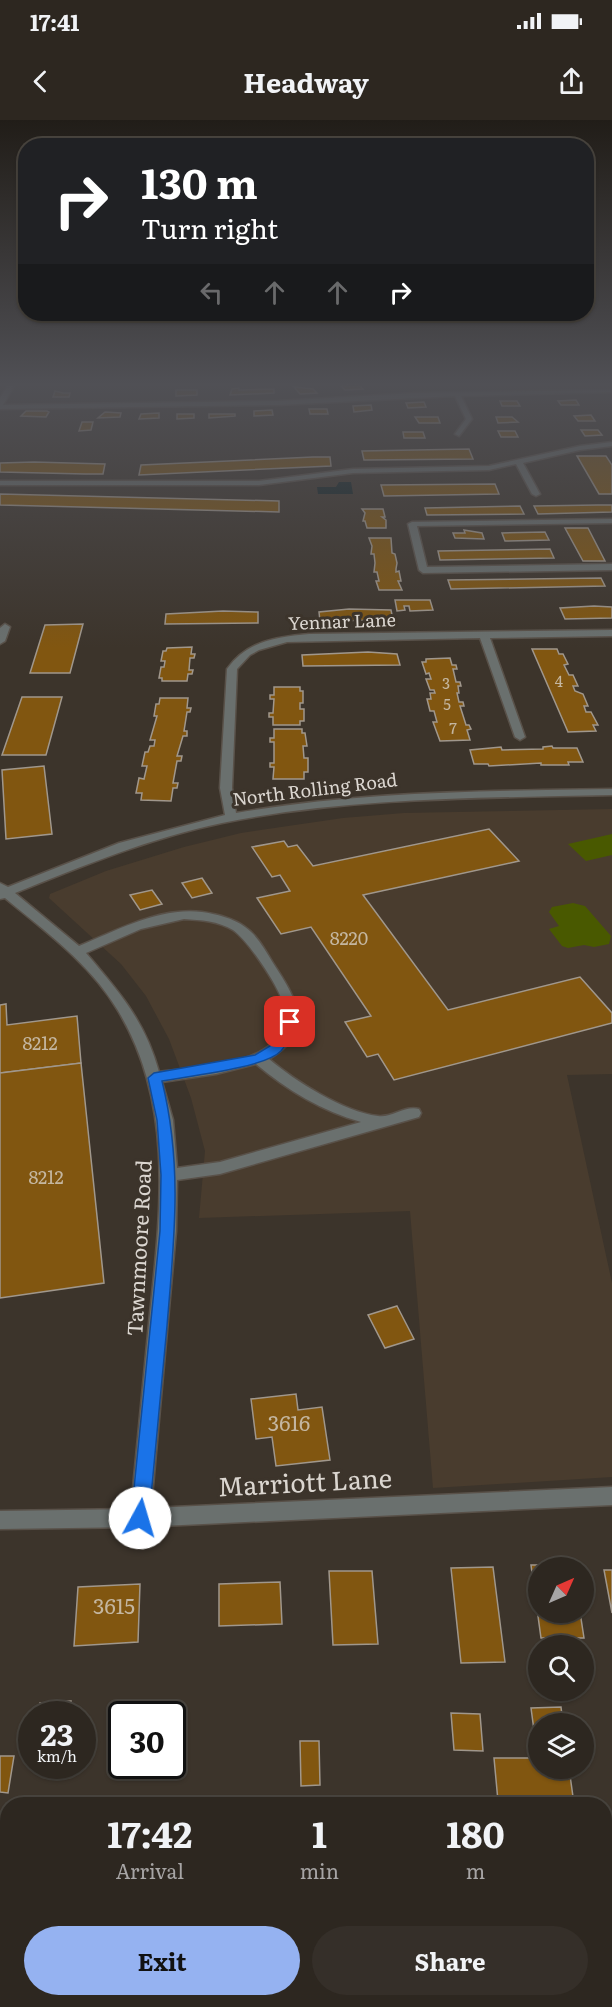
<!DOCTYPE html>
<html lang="en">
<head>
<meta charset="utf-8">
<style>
	body { margin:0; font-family:Literata,serif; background:#352f29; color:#f1f3f6; height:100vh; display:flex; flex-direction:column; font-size:22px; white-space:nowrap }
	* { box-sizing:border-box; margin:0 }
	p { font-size:20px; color:#a7a5a5 }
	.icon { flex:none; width:33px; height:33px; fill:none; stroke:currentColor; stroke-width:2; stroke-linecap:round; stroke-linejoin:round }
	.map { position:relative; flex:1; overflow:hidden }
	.panel { position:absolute; left:0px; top:1677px; width:612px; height:210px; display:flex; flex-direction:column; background:#2d2720; border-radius:24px 24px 0 0; box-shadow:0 2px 4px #0004,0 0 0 2px #48443e }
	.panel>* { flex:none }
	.guide { position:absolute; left:18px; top:18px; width:576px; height:183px; border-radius:24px; box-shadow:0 2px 4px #0004,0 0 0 2px #48443e; background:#202124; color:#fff; overflow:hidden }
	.needle { width:39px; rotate:45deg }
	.controls { position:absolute; left:528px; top:1437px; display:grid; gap:12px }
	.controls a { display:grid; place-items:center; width:66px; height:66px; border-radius:50%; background:#2d2720; box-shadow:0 2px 4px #0004,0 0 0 2px #48443e; font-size:30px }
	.speed { position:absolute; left:18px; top:1581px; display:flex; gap:12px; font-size:30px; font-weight:700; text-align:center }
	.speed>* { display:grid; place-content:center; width:78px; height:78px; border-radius:50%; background:#2d2720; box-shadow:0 2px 4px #0004,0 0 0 2px #48443e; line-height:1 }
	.speed small { font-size:15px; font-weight:400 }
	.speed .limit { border:3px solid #111; border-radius:9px; background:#fff; color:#111 }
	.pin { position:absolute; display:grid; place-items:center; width:51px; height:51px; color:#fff; margin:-26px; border-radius:12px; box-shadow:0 3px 9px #0006 }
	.me { position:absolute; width:66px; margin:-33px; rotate:6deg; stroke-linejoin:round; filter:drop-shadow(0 0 4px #0008) }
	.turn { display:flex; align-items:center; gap:21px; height:126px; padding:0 24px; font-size:27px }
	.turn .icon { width:78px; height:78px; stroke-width:2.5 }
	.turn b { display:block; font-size:42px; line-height:51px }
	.lanes { display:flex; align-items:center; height:57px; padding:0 24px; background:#0003; justify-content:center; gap:30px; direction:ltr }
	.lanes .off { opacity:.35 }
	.eta { display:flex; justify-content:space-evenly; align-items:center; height:102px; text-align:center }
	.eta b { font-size:36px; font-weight:700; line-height:42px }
	.cta { display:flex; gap:12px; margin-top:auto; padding:12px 24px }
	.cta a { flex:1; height:69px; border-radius:36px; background:#95b2f1; color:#111; font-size:24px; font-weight:700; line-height:69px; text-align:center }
	.cta a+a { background:#352f29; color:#f1f3f6 }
	.status { display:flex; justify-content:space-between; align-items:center; height:42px; padding:0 30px; background:#2d2720; direction:ltr }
	.status svg { height:16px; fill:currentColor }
	header { display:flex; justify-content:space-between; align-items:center; height:78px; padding:0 24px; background:#2d2720; font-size:27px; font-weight:700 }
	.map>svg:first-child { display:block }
	.built { fill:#493c2e }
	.green { fill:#495900 }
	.water { fill:#0e2022 }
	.building { fill:#815610; stroke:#a0978c; stroke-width:1.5 }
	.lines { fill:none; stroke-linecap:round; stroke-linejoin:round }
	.minor-casing { stroke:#595149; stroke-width:3 }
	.minor { fill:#6a706e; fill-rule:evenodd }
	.route { fill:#1a73e8; stroke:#114b97; stroke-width:1.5 }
	.labels { text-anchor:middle; stroke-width:6; stroke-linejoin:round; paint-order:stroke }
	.far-number-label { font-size:15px; fill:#c4b6a0 }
	.far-street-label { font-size:18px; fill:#dbd6d0; stroke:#3c342b }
	.number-label { font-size:18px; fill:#c4b6a0 }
	.street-label { font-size:21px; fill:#dbd6d0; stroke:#3c342b }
	.near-number-label { font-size:21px; fill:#c4b6a0 }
	.near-street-label { font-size:26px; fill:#dbd6d0; stroke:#3c342b }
</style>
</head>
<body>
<div class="status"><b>17:41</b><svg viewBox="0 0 49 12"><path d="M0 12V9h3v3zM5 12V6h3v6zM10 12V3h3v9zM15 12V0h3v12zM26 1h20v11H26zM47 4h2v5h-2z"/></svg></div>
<header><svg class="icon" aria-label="back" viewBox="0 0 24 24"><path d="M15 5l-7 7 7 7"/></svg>Headway<svg class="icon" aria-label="share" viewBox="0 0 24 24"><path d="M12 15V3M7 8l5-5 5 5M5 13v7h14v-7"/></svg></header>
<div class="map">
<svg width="612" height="1887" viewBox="0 0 612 1887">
	<rect width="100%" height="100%" fill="#3c342b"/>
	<polygon class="built" points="612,689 612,954 567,955 612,1163 612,1357 433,1368 410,1091 199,1098 205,1031 191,978 169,919 146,876 121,844 49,778 50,774 106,751 184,727 241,713 288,706 343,698 404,693"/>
	<g class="green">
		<polygon points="612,714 612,735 586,741 568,724"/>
		<polygon points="573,783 585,786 611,816 609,824 594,827 584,825 568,828 562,826 549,809 559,806 549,792 552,787"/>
	</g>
	<polygon class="water" points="339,362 351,362 353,374 318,374 317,367 336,367"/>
	<g class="building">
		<polygon points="350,264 358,264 363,269 345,270 341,266"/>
		<polygon points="294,267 313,269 317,273 300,274"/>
		<polygon points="239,268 239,270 274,269 274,273 230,275 232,269"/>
		<polygon points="176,270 197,270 197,275 176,276"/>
		<polygon points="55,271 63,273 70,273 69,277 53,277"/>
		<polygon points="576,280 579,285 561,285 558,281"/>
		<polygon points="500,281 517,281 520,286 502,286"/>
		<polygon points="424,282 426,287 408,288 406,283"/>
		<polygon points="371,285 372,290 354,292 353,286"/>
		<polygon points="309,289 327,289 328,294 310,294"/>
		<polygon points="272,290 273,295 254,296 254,291"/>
		<polygon points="26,291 47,291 49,292 46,297 21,296"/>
		<polygon points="105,292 121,293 120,297 98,298"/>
		<polygon points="159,293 159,298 139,299 141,294"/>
		<polygon points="177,294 194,294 194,298 177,299"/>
		<polygon points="209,294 235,294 235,296 209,298"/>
		<polygon points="591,295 595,301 578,301 574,296"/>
		<polygon points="415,297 438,297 440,303 419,303"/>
		<polygon points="496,297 512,297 518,302 498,303"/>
		<polygon points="82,302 93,302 91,310 79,311"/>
		<polygon points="581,310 598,310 602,315 585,316"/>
		<polygon points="498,311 515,311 518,317 501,317"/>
		<polygon points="403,312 423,312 425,318 404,318"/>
		<polygon points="469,329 473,339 364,340 362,331"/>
		<polygon points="577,336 606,336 612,345 612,374 599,374"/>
		<polygon points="313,337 330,337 331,346 139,355 141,345"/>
		<polygon points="0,343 34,342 105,344 103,354 85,354 0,352"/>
		<polygon points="495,364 499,374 384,376 381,365"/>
		<polygon points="0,374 279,381 279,392 0,385"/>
		<polygon points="598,385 612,385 612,392 538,394 534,386"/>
		<polygon points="520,386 524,394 427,395 425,388"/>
		<polygon points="362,389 383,389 385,397 382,397 386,400 386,408 367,408 365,401 363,401 365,393"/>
		<polygon points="565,408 588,408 605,441 583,441"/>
		<polygon points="464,410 482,413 484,419 455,418 453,413 465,413"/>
		<polygon points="545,412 549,420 505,421 502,413"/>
		<polygon points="369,418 391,418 392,433 395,434 397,443 396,449 396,452 399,451 401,461 398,461 402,470 379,470 376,461 379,461 377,452 374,452 375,443 374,434 371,434 372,426"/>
		<polygon points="550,429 554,438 440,440 438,431"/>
		<polygon points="601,458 605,466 451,469 448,460"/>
		<polygon points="395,480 430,480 433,490 410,491 409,486 404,486 405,490 397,491"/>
		<polygon points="594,486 612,487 612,498 565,499 560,488"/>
		<polygon points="349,489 391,490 393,500 320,501 319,492"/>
		<polygon points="223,491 258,492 258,503 165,504 166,494"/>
		<polygon points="83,504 70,553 30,553 45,505"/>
		<polygon points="192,527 191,534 195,534 194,538 190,538 189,550 193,550 192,554 188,554 187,561 162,561 162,558 159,558 161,547 164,547 165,541 161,541 163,531 166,531 167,528"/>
		<polygon points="532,529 557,529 559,534 563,534 568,544 564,545 569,555 573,555 578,566 573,566 575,571 583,574 588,586 584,586 586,592 591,592 598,605 593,605 596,611 568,612"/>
		<polygon points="368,532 397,534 400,545 303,546 302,535"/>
		<polygon points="450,538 452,545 456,545 457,549 453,549 456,562 460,562 461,566 458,566 459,573 457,573 459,582 463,582 464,586 460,586 466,605 469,605 471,609 467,610 470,620 440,621 433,602 437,602 434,591 430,591 427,579 431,579 430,573 435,573 434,570 430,570 426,559 431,559 429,553 426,554 422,542 426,542 426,539"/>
		<polygon points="274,567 300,567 300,571 303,571 303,583 300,583 300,589 304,589 304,601 300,601 300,605 273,605 273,597 269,597 269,593 273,593 274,579 270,579 270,575 274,575"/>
		<polygon points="22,577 62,577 46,635 2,635"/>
		<polygon points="160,578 188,578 187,588 191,588 190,592 187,592 184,611 187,611 187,616 183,616 177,636 182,636 181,641 177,641 173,663 178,663 177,668 173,668 171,681 141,680 142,673 136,673 139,658 144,659 147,646 142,646 145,632 148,632 150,626 154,626 155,620 150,620 157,596 154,596 156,584 159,584"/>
		<polygon points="274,609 302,609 302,613 305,613 307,626 303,626 304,638 308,638 308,652 304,652 304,659 273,659 274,647 270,647 270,643 274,643 274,622 270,622 270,618 274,618"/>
		<polygon points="552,626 553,628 577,628 583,642 568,642 569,645 541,645 541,643 489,646 488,644 474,644 470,630 501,627 502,630 543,629 543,627"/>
		<polygon points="44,646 52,714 6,719 2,650"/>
		<polygon points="489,709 519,741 363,775 448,890 580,857 612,893 612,903 394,960 378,934 367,937 345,902 371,896 311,807 281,814 257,778 290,771 280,755 272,757 252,727 284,721 288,727 297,725 313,746"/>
		<polygon points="202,758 212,773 192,778 182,763"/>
		<polygon points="152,770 162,784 140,790 130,775"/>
		<polygon points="6,884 7,905 77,896 81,943 0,953 0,885"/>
		<polygon points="81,943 104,1163 0,1178 0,953"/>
		<polygon points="397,1186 414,1219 385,1228 368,1195"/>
		<polygon points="296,1274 298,1290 322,1287 330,1340 276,1346 272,1317 256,1319 251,1279"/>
		<polygon points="531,1445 572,1445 573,1448 538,1448 538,1492 580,1492 584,1518 541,1518"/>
		<polygon points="493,1447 505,1542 461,1543 451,1448"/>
		<polygon points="604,1450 612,1450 612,1493"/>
		<polygon points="329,1451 372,1451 378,1524 333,1525"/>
		<polygon points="280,1462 282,1504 219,1506 219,1464"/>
		<polygon points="140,1464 138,1522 74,1526 78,1467"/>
		<polygon points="71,1581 70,1594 39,1594 40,1583"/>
		<polygon points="561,1587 563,1604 538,1604 538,1625 536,1625 531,1588"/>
		<polygon points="451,1593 480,1594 483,1631 454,1630"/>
		<polygon points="300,1621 319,1621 320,1665 301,1666"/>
		<polygon points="0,1636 14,1636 8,1673 0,1672"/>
		<polygon points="494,1638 538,1638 538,1648 569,1648 574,1684 523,1684 523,1681 498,1681"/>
		<polygon points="76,1880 151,1880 151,1887 75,1887"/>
		<rect x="214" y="1880" width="86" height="7"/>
		<polygon points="345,1880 419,1880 420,1887 345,1887"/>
		<polygon points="501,1880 580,1880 581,1887 502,1887"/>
	</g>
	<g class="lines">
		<defs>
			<g id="minor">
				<polygon points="9,264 15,264 3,285 278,281 415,273 609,270 612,272 461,276 472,299 459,316 455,314 466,299 455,276 278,285 0,289 0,278"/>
				<polygon points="612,322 612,326 580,330 523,343 540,374 536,376 532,374 516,344 489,350 353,353 259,365 0,365 0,361 259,361 353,349 489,346 580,326"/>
				<polygon points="612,399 612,403 417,406 427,447 612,444 612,450 423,453 419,450 408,404 412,402"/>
				<polygon points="5,504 10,507 5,521 0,524 0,508"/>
				<path d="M612,510V516L490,518L525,617L520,620L515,617L480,518L287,522L259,530L250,535L237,549L232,668L236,693C361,671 486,671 612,669V675C482,678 350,677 222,703C150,718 83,746 15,773L79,826C118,810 159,787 202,792C216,794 233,798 245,807C257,815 265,830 273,843C296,878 317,911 269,939C295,961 344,992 378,996C392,998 405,985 419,989L421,993L419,997L220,1054L177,1060L176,1111L151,1388L612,1367V1385L140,1407L0,1409V1391L131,1389C137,1327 143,1265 149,1203C160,1097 176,985 117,889C90,844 45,811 5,778L0,779V763L8,767L119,723L225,695L220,668L227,549C247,521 276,517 309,514ZM184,799C201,800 218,801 233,810C248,820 284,873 285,891C285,902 279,917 271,924C247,946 190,948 159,952C145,901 120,873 86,833L141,809ZM256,944C287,970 322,991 361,1002L220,1042L177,1048L173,1000L162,962L216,954Z"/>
			</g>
		</defs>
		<use href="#minor" class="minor-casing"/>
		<use href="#minor" class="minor"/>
	</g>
	<linearGradient id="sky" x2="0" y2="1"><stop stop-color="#211d18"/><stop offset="0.5" stop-color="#505055"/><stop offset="1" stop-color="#505055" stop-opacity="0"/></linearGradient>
	<rect width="612" height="528" fill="url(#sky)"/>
	<path class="route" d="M290,897L297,902C293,912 289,922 281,931C265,948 188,956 162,961C183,1046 174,1121 167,1206C161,1270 155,1334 149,1398L147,1404L140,1406L133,1404L131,1398L160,1111L161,1055L157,1000L148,958L154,953L255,935L270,926L286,899Z"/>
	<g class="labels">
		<g class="far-number-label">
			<text x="559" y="567">4</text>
			<text x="446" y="569">3</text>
			<text x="447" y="590">5</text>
			<text x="453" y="614">7</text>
		</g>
		<g class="far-street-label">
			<text transform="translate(342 502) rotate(-2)" y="6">Yennar Lane</text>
			<text transform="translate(315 670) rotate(-7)" y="6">North Rolling Road</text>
		</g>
		<g class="number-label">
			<text x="349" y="825">8220</text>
			<text x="40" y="930">8212</text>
			<text x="46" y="1064">8212</text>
		</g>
		<g class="street-label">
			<text transform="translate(140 1128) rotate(-87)" y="7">Tawnmoore Road</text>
		</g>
		<g class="near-number-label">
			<text x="289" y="1311">3616</text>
			<text x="114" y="1494">3615</text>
		</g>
		<g class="near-street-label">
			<text transform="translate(305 1363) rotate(-3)" y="9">Marriott Lane</text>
		</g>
	</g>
</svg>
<div class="controls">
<a><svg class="needle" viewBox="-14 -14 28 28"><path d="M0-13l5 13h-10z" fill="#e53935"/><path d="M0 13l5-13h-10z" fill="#a7a5a5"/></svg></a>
<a><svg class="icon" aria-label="search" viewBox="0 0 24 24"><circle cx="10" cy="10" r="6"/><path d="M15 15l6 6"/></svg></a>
<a><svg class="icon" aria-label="layers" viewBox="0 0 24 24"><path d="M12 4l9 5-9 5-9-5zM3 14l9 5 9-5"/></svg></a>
</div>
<div class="speed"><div>23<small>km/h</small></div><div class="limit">30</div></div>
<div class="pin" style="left:290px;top:902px;background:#d93025"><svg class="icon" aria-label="arrive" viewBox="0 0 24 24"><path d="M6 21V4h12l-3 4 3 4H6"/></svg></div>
<svg class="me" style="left:140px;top:1398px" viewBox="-20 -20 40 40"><circle r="19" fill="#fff"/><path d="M0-13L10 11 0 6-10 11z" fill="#1a73e8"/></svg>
<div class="guide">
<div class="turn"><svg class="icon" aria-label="right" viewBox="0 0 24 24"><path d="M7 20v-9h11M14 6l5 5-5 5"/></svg><div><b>130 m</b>Turn right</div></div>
<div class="lanes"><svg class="icon off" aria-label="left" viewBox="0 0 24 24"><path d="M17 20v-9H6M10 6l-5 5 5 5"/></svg><svg class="icon off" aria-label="ahead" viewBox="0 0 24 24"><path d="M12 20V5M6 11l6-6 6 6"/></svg><svg class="icon off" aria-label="ahead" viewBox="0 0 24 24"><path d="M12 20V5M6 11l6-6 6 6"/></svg><svg class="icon" aria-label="right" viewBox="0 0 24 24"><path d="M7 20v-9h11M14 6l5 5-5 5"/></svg></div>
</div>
<section class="panel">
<div class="eta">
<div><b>17:42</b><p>Arrival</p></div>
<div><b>1</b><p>min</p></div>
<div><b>180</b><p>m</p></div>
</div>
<div class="cta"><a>Exit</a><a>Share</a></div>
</section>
</div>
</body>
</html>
